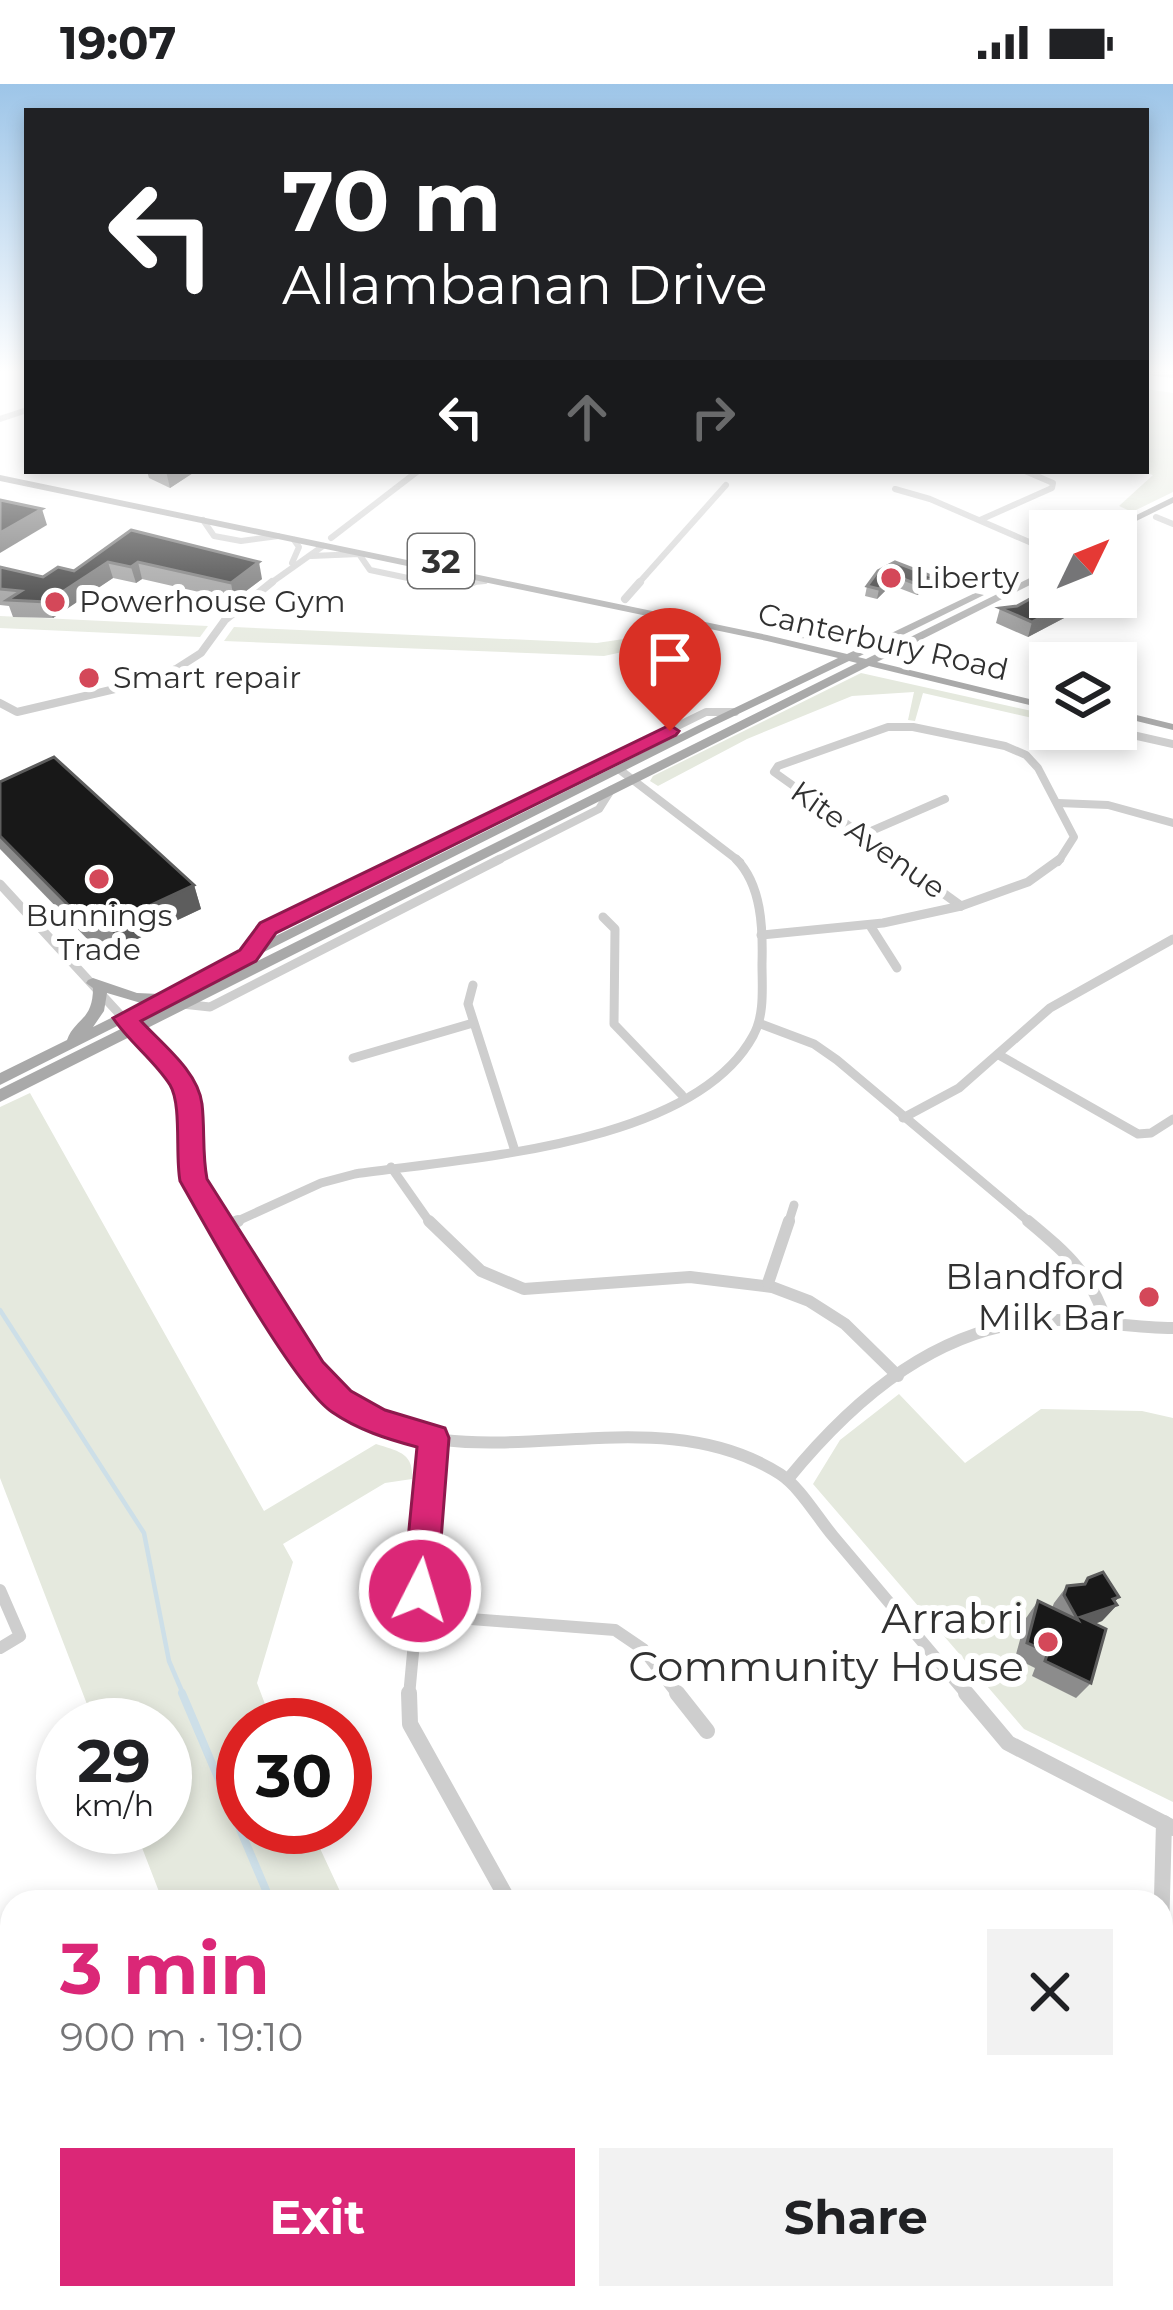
<!DOCTYPE html>
<html lang="en">
<head>
<meta charset="utf-8">
<style>
	body { margin:0; font-family:Montserrat,sans-serif; background:#f2f2f2; color:#202124; height:100vh; display:flex; flex-direction:column; font-size:45px; white-space:nowrap }
	* { box-sizing:border-box; margin:0 }
	p { font-size:39px; color:#757577 }
	.icon { flex:none; width:66px; height:66px; fill:none; stroke:currentColor; stroke-width:2; stroke-linecap:round; stroke-linejoin:round }
	.map { position:relative; flex:1; overflow:hidden }
	.side { position:absolute; left:0px; top:1806px; width:1173px; height:420px; display:flex; flex-direction:column; background:#fff; border-radius:36px 36px 0 0; box-shadow:0 6px 18px #0003 }
	.side>* { flex:none }
	.banner { position:absolute; left:24px; top:24px; width:1125px; height:366px; border-radius:0px; box-shadow:0 6px 18px #0003; background:#202124; color:#fff; overflow:hidden }
	.needle { width:78px; rotate:47deg }
	.controls { position:absolute; left:1029px; top:426px; display:grid; gap:24px }
	.controls a { display:grid; place-items:center; width:108px; height:108px; border-radius:0px; background:#fff; box-shadow:0 6px 18px #0003; font-size:60px }
	.speed { position:absolute; left:36px; top:1614px; display:flex; gap:24px; font-size:60px; font-weight:700; text-align:center }
	.speed>* { display:grid; place-content:center; width:156px; height:156px; border-radius:50%; background:#fff; box-shadow:0 6px 18px #0003; line-height:1 }
	.speed small { font-size:30px; font-weight:400 }
	.speed .limit { border:18px solid #d22; background:#fff; color:#111 }
	.pin { position:absolute; display:grid; place-items:center; width:102px; height:102px; color:#fff; margin:-123px -51px; border-radius:50% 50% 50% 0; rotate:-45deg; box-shadow:0 0 12px #0007 }
	.pin .icon { rotate:45deg }
	.me { position:absolute; width:132px; margin:-66px; rotate:5deg; stroke-linejoin:round; filter:drop-shadow(0 0 9px #0008) }
	.turn { display:flex; align-items:center; gap:42px; height:252px; padding:0 60px; font-size:54px }
	.turn .icon { width:156px; height:156px; stroke-width:2.5 }
	.turn b { display:block; font-size:84px; line-height:102px }
	.lanes { display:flex; align-items:center; height:114px; padding:0 60px; background:#0003; justify-content:center; gap:60px; direction:ltr }
	.lanes .off { opacity:.35 }
	.round { display:grid; place-items:center; flex:none; width:126px; height:126px; border-radius:0px; background:#f2f2f2 }
	.head { display:flex; align-items:center; justify-content:space-between; height:204px; padding:0 60px }
	h1 { font-size:72px; font-weight:700; line-height:90px; color:#db2777 }
	.cta { display:flex; gap:24px; margin-top:auto; padding:24px 60px }
	.cta a { flex:1; height:138px; border-radius:0px; background:#db2777; color:#fff; font-size:48px; font-weight:700; line-height:138px; text-align:center }
	.cta a+a { background:#f2f2f2; color:#202124 }
	.status { display:flex; justify-content:space-between; align-items:center; height:84px; padding:0 60px; background:#fff; direction:ltr }
	.status svg { height:33px; fill:currentColor }
	.map>svg:first-child { display:block }
	.green { fill:#e5e9de }
	.lines { fill:none; stroke-linecap:round; stroke-linejoin:round }
	.stream-far1 { stroke:#cddfe8; stroke-width:4.5 }
	.stream { stroke:#cddfe8; stroke-width:8 }
	.street-far4 { stroke:#cecece; stroke-width:6 }
	.street-far3 { stroke:#cecece; stroke-width:8 }
	.street-far2 { stroke:#cecece; stroke-width:9 }
	.street-far1 { stroke:#cecece; stroke-width:12 }
	.street { stroke:#cecece; stroke-width:16 }
	.primary { fill:#a9a9a9; fill-rule:evenodd }
	.wall { fill:#8c8c8c }
	.shaded-wall { fill:#5d5d5d }
	.building { fill:#181818; stroke:#5d5d5d; stroke-width:3 }
	.route { fill:#db2777; stroke:#8e194d; stroke-width:3 }
	.poi-dot { fill:#d44859; stroke:#fff; stroke-width:4.5 }
	.labels { text-anchor:middle; stroke-width:12; stroke-linejoin:round; paint-order:stroke }
	.far-poi-label { font-size:30px; fill:#313131; stroke:#fff; text-anchor:start }
	.far-street-label { font-size:30px; fill:#313131; stroke:#fff }
	.shield { fill:#fff; stroke:#6f6f6f; stroke-width:3 }
	.shield-label { font-size:33px; font-weight:bold; fill:#313131 }
	.poi-label { font-size:36px; fill:#313131; stroke:#fff; text-anchor:end }
	.near-poi-label { font-size:42px; fill:#313131; stroke:#fff; text-anchor:end }
</style>
</head>
<body>
<div class="status"><b>19:07</b><svg viewBox="0 0 49 12"><path d="M0 12V9h3v3zM5 12V6h3v6zM10 12V3h3v9zM15 12V0h3v12zM26 1h20v11H26zM47 4h2v5h-2z"/></svg></div>
<div class="map">
<svg width="1173" height="2226" viewBox="0 0 1173 2226">
	<rect width="100%" height="100%" fill="#fff"/>
	<g class="green">
		<polygon points="1146,305 1173,309 1173,408 1132,428 1119,422 1153,391 1140,387 1146,387"/>
		<polygon points="0,532 208,542 200,553 0,544"/>
		<polygon points="234,543 597,559 690,545 711,549 604,572 224,557"/>
		<polygon points="861,589 1050,631 1050,638 923,609 915,637 908,636 914,608 852,612 747,655 658,702 650,697 653,692"/>
		<path d="M30,1009L264,1427L376,1360C398,1367 414,1369 412,1395L385,1399L283,1460L293,1478L257,1599L273,1641H243V1743H310L345,1818H163L134,1743H165V1641H95L0,1394V1023Z"/>
		<polygon points="899,1310 965,1379 1041,1325 1142,1327 1173,1334 1173,1718 1024,1645 813,1400 840,1356"/>
		<polygon points="301,2214 509,2214 510,2226 301,2226"/>
	</g>
	<g class="lines">
		<polyline class="stream-far1" points="0,1226 144,1449 169,1577 184,1612"/>
		<g class="stream">
			<polyline points="182,1609 271,1818"/>
			<polyline points="387,2214 388,2226"/>
		</g>
		<g class="street-far4">
			<polyline points="1146,288 1173,291"/>
			<polyline points="0,335 27,326"/>
			<polyline points="675,387 685,387"/>
			<polyline points="895,405 930,415 1050,467"/>
			<polyline points="1156,433 1173,440"/>
			<polyline points="203,436 214,452 241,457 278,452"/>
			<polyline points="980,436 1052,404 1053,399 1025,387"/>
			<polyline points="331,454 418,387"/>
			<polyline points="311,472 359,470 370,486 441,501 485,497"/>
			<polyline points="292,479 299,463 294,456"/>
			<polyline points="268,501 323,462"/>
			<polyline points="637,501 726,401"/>
		</g>
		<g class="street-far3">
			<polyline points="427,498 473,498"/>
			<polyline points="625,515 640,498"/>
			<polyline points="0,619 17,628 132,601 176,585 201,569 225,536 272,498"/>
			<polyline points="1106,645 1173,660"/>
			<polyline points="620,686 740,778"/>
			<polyline points="1058,719 1108,721 1173,739"/>
			<polyline points="862,751 945,715"/>
			<polyline points="401,778 706,628 735,628"/>
			<polyline points="494,778 599,725 611,706"/>
			<polyline points="900,778 774,688 778,682 888,643 913,643 1005,662 1026,671 1038,684 1074,753 1058,778"/>
		</g>
		<g class="street-far2">
			<polyline points="896,775 961,822"/>
			<polyline points="0,800 182,998 194,1097 219,1140"/>
			<polyline points="961,822 1028,798 1060,775"/>
			<polyline points="603,833 615,845 614,940 682,1011"/>
			<polyline points="871,843 897,884"/>
			<polyline points="761,851 883,839 961,822"/>
			<polyline points="248,871 268,844 407,775"/>
			<polyline points="473,901 468,920 515,1067"/>
			<polyline points="182,920 210,923 500,775"/>
			<polyline points="761,940 814,960 837,976 1032,1140"/>
			<polyline points="999,971 1138,1050 1151,1049 1173,1035"/>
			<polyline points="353,974 473,939"/>
			<polyline points="903,1034 959,1004 1050,924 1173,855"/>
			<polyline points="391,1083 431,1140"/>
			<path d="M231,1140L321,1099L355,1090C466,1074 693,1062 753,952C765,931 762,903 762,880C763,845 762,801 736,775"/>
			<polyline points="788,1140 794,1121"/>
		</g>
		<g class="street-far1">
			<path d="M217,1137C250,1196 285,1275 340,1317C463,1411 643,1303 780,1390C800,1403 817,1433 833,1452C878,1505 923,1558 968,1612"/>
			<polyline points="429,1137 481,1187 524,1205 690,1193 772,1203 809,1217 845,1240 898,1292"/>
			<path d="M1028,1137C1069,1171 1091,1190 1108,1242"/>
			<polyline points="222,1144 238,1137"/>
			<polyline points="768,1199 789,1137"/>
			<path d="M788,1395C855,1313 941,1239 1052,1236C1092,1235 1132,1244 1173,1244"/>
			<polyline points="0,1506 20,1552 0,1564"/>
			<polyline points="418,1531 615,1546 643,1565 679,1612"/>
			<polyline points="409,1612 433,1354"/>
		</g>
		<g class="street">
			<polyline points="409,1609 410,1640 509,1818"/>
			<polyline points="677,1609 707,1647"/>
			<polyline points="966,1609 1008,1659 1173,1744"/>
			<polyline points="1161,1850 1164,1739"/>
			<polyline points="1161,1961 1173,1991"/>
			<polyline points="739,2214 747,2226"/>
		</g>
		<g class="primary">
			<path d="M0,391L767,551L847,570L873,558L800,554L795,551L800,548L881,554L975,509L984,511L858,573L866,575L1050,484V491L877,578L1050,620V626L869,582L0,1018V1005L857,579L849,577L707,645L0,1001V989L67,956C75,934 93,937 93,904L86,899L88,896L93,894L137,909L159,910L699,641L838,574L767,557L0,397ZM107,909L141,919L93,943L104,927Z"/>
			<polygon points="1173,413 1173,419 1116,447 1104,447"/>
			<polygon points="1116,626 1173,640 1173,646 1116,632"/>
		</g>
	</g>
	<g class="wall">
		<polygon points="147,387 196,387 170,404 149,394"/>
		<polygon points="131,446 262,495 234,516 142,495 136,499 113,494 53,534 13,533 9,522 0,521 0,483 43,493 74,487"/>
		<polygon points="878,487 934,493 931,503 917,511 891,501 877,515 865,512 867,502"/>
		<polygon points="1085,523 1028,553 996,539 1000,524"/>
		<polygon points="0,698 194,801 201,825 118,864 95,863 0,765"/>
		<polygon points="1088,1494 1119,1513 1115,1517 1117,1521 1102,1537 1095,1540 1091,1599 1076,1614 1032,1592 1035,1584 1015,1574 1026,1534 1038,1517 1052,1524 1054,1519 1067,1502 1083,1500"/>
	</g>
	<g class="shaded-wall">
		<polygon points="166,387 196,387 170,404"/>
		<polygon points="42,425 47,441 0,469 0,449"/>
		<polygon points="108,478 113,494 53,534 47,518"/>
		<polygon points="138,478 142,495 136,499 131,483"/>
		<polygon points="259,478 262,495 234,516 231,499"/>
		<polygon points="893,491 891,501 877,515 879,505"/>
		<polygon points="934,493 931,503 917,511 919,501"/>
		<polygon points="1077,513 1088,513 1085,523 1028,553 1032,538"/>
		<polygon points="194,801 201,825 118,864 110,840"/>
		<polygon points="1119,1513 1109,1524 1117,1521 1102,1537 1067,1550 1081,1533"/>
	</g>
	<g class="building">
		<polygon points="0,416 42,425 0,449"/>
		<polygon points="131,446 259,478 231,499 138,478 131,483 108,478 47,518 7,516 21,507 0,505 0,483 43,493 58,483 74,487"/>
		<polygon points="895,478 934,493 919,501 893,491 879,505 867,502 878,487"/>
		<polygon points="1050,504 1050,513 1080,513 1032,538 1000,524 1017,522"/>
		<polygon points="54,673 194,801 110,840 86,839 0,752 0,698"/>
		<polygon points="1103,1488 1119,1513 1113,1515 1117,1521 1081,1533 1106,1545 1091,1599 1045,1577 1048,1568 1027,1559 1038,1517 1078,1536 1064,1511 1067,1502 1085,1500 1088,1494"/>
	</g>
	<linearGradient id="sky" x2="0" y2="1"><stop stop-color="#9dc5e8"/><stop offset="0.48" stop-color="#fff"/><stop offset="1" stop-color="#fff" stop-opacity="0"/></linearGradient>
	<rect width="1173" height="599" fill="url(#sky)"/>
	<path class="route" d="M670,641L679,647L676,651L276,849L256,877L141,937C162,960 198,987 202,1020C205,1045 202,1069 207,1095L323,1278L351,1307L385,1326L445,1344L449,1354L437,1507L432,1519L420,1524L408,1519L403,1507L417,1363C387,1355 358,1346 332,1328C293,1301 207,1145 180,1097C175,1071 182,1021 170,1001C155,977 129,958 113,934L240,866L260,839Z"/>
	<g class="poi-dot">
		<circle cx="891" cy="494" r="12"/>
		<circle cx="55" cy="518" r="12"/>
		<circle cx="89" cy="594" r="12"/>
		<circle cx="99" cy="795" r="12"/>
		<circle cx="1149" cy="1213" r="12"/>
		<circle cx="1048" cy="1558" r="12"/>
	</g>
	<g class="labels">
		<g class="far-poi-label">
			<text x="915" y="504">Liberty</text>
			<text x="79" y="528">Powerhouse Gym</text>
			<text x="113" y="604">Smart repair</text>
			<text x="99" y="842" text-anchor="middle">Bunnings<tspan x="99" dy="34">Trade</tspan></text>
		</g>
		<g class="far-street-label">
			<text transform="translate(883 558) rotate(13)" y="10">Canterbury Road</text>
			<text transform="translate(868 756) rotate(35)" y="10">Kite Avenue</text>
		</g>
		<rect class="shield" x="408" y="450" width="66" height="54" rx="9"/>
		<g class="shield-label">
			<text x="441" y="489">32</text>
		</g>
		<g class="poi-label">
			<text x="1125" y="1205">Blandford<tspan x="1125" dy="41">Milk Bar</tspan></text>
		</g>
		<g class="near-poi-label">
			<text x="1024" y="1549">Arrabri<tspan x="1024" dy="48">Community House</tspan></text>
		</g>
	</g>
</svg>
<div class="controls">
<a><svg class="needle" viewBox="-14 -14 28 28"><path d="M0-13l5 13h-10z" fill="#e53935"/><path d="M0 13l5-13h-10z" fill="#757577"/></svg></a>
<a><svg class="icon" aria-label="layers" viewBox="0 0 24 24"><path d="M12 4l9 5-9 5-9-5zM3 14l9 5 9-5"/></svg></a>
</div>
<div class="speed"><div>29<small>km/h</small></div><div class="limit">30</div></div>
<div class="pin" style="left:670px;top:647px;background:#d93025"><svg class="icon" aria-label="arrive" viewBox="0 0 24 24"><path d="M6 21V4h12l-3 4 3 4H6"/></svg></div>
<svg class="me" style="left:420px;top:1507px" viewBox="-20 -20 40 40"><circle r="17" fill="#db2777" stroke="#fff" stroke-width="3"/><path d="M0-11L8 9 0 5-8 9z" fill="#fff"/></svg>
<div class="banner">
<div class="turn"><svg class="icon" aria-label="left" viewBox="0 0 24 24"><path d="M17 20v-9H6M10 6l-5 5 5 5"/></svg><div><b>70 m</b>Allambanan Drive</div></div>
<div class="lanes"><svg class="icon" aria-label="left" viewBox="0 0 24 24"><path d="M17 20v-9H6M10 6l-5 5 5 5"/></svg><svg class="icon off" aria-label="ahead" viewBox="0 0 24 24"><path d="M12 20V5M6 11l6-6 6 6"/></svg><svg class="icon off" aria-label="right" viewBox="0 0 24 24"><path d="M7 20v-9h11M14 6l5 5-5 5"/></svg></div>
</div>
<section class="side">
<div class="head"><div><h1>3 min</h1><p>900 m · 19:10</p></div><a class="round"><svg class="icon" aria-label="close" viewBox="0 0 24 24"><path d="M6 6l12 12M18 6L6 18"/></svg></a></div>
<div class="cta"><a>Exit</a><a>Share</a></div>
</section>
</div>
</body>
</html>
